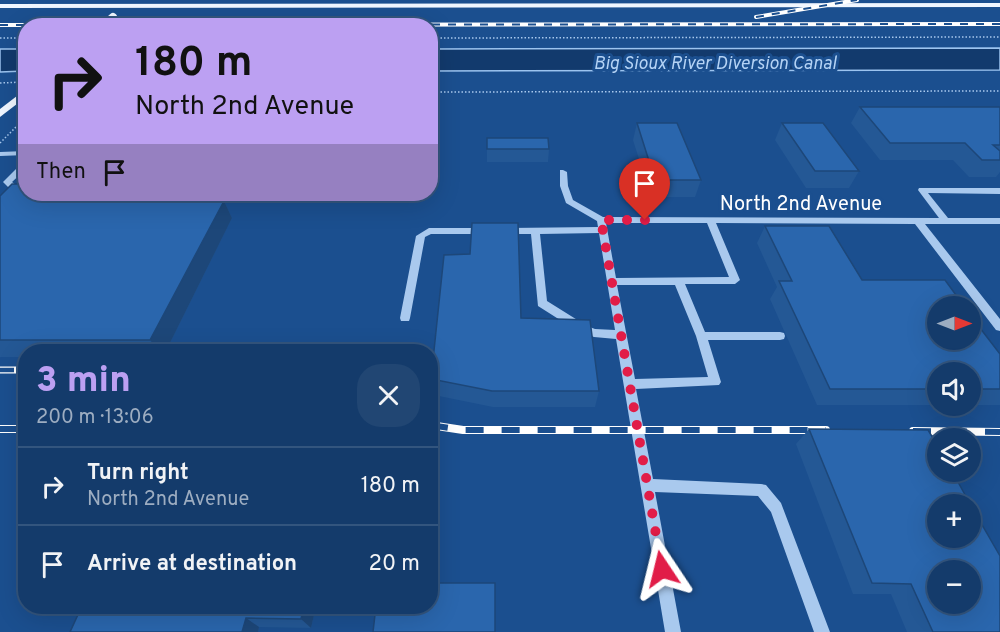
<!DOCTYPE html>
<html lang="en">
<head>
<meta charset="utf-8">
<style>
	body { margin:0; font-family:Overpass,sans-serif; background:#214673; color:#f1f3f6; height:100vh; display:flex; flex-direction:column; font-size:22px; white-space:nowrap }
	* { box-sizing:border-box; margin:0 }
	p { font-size:20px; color:#9dadc1 }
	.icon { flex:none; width:33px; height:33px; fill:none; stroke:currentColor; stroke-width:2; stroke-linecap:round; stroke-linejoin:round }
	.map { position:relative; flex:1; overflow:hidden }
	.details { position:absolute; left:18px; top:344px; width:420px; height:270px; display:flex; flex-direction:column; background:#143b6b; border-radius:24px; box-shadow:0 6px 24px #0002,0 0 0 2px #33557e }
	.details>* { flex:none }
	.top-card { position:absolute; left:18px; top:18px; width:420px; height:183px; border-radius:24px; box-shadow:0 6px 24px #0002,0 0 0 2px #33557e; background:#bca0f2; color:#111; overflow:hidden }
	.needle { width:39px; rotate:90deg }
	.buttons { position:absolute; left:927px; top:296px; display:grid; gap:12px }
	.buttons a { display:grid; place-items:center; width:54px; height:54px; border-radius:50%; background:#143b6b; box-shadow:0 6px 24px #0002,0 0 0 2px #33557e; font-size:30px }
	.pin { position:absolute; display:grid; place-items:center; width:51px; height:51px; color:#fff; margin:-62px -26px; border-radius:50% 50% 50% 0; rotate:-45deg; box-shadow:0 0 6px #0007 }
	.pin .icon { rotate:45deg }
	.me { position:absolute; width:66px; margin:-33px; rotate:350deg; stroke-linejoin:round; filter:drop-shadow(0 0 4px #0008) }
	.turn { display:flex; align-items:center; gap:21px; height:126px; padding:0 18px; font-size:27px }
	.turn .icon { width:78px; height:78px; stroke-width:2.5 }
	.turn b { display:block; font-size:42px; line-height:51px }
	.then { display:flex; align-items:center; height:57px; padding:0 18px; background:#0003; gap:12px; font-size:22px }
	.round { display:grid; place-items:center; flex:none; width:63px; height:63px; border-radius:24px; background:#214673 }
	.head { display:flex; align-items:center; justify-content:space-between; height:102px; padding:0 18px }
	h1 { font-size:36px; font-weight:800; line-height:45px; color:#bca0f2 }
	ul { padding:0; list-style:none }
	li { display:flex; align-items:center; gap:18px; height:78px; padding:0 18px; border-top:2px solid #33557e }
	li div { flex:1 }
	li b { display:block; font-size:22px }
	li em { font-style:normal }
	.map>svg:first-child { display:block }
	.water { fill:#123a6d; stroke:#9cc4f0; stroke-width:1.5 }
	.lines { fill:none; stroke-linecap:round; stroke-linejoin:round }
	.path { stroke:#a9c9ee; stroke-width:1.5; stroke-dasharray:1.5 2; stroke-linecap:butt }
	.minor { fill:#a9c9ee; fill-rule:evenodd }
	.major { fill:#f0f6ff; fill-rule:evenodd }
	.rail-far2-casing { stroke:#fff; stroke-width:4 }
	.rail-far1-casing { stroke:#fff; stroke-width:7 }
	.rail-casing { stroke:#fff; stroke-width:8 }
	.rail-far2 { stroke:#1b4f8f; stroke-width:2; stroke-dasharray:8; stroke-linecap:butt }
	.rail-far1 { stroke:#1b4f8f; stroke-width:4.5; stroke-dasharray:14; stroke-linecap:butt }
	.rail { stroke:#1b4f8f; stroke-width:6; stroke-dasharray:18; stroke-linecap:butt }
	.major-bridge { stroke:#f0f6ff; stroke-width:8 }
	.wall { fill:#245895 }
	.shaded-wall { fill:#1d4779 }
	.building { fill:#2a66ad; stroke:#1d4779; stroke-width:1.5; fill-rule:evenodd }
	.route { stroke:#e11d48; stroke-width:10; stroke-dasharray:0 18 }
	.labels { text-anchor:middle; stroke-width:6; stroke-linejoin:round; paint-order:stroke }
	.far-water-label { font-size:18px; font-style:italic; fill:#b5d3f5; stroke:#1b4f8f }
	.street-label { font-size:20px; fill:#fff; stroke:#1b4f8f }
</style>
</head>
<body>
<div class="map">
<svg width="1000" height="632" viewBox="0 0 1000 632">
	<rect width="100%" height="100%" fill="#1b4f8f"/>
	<g class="water">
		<polygon points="1000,48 1000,70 430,71 431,49"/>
		<polygon points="0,49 25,49 25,71 0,72"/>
	</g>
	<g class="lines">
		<g class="path">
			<polyline points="0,38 26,38"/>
			<polyline points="430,38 1000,37"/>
			<polyline points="0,83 23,82"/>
			<polyline points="430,92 1000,91"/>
			<polyline points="0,143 26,117"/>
		</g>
		<g class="minor">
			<polygon points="26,151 26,155 0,156 0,152"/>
			<polygon points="23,162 26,162 26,169 12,182 16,185 26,185 26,191 11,190 3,182"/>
			<path d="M560,170H563L567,172L568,186L573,200L603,217L939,218L918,190L919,188H1000V194L928,193L948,218H1000V224H925L1000,319V331L996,330L915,224L716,223L740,280L735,284H685L705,332H780L784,333L785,336L784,339L780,340H708L721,382L719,385L636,389L653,479L761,484L766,485L781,503L830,632H814L771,512L758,496L655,492L681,632H665L616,339L594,337L579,332L538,306L531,234H504L499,231L504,228L598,227L597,221L566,203L560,186ZM606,223H707L729,277L616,278ZM599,233L615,330L595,329L587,326L547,301L540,234ZM617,285H675L696,336L708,377L635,379Z"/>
			<polygon points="429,228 486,228 491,231 486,234 431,234 425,237 410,318 409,321 401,321 400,318 416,236"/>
		</g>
		<g class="major">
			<polygon points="1000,3 1000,7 0,8 0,4"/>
			<polygon points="26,89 26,97 0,117 0,109"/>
		</g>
		<defs>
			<g id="rail-far2">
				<polyline points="756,17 857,0"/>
				<polyline points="0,25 1000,24"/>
			</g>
			<polyline id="rail-far1" points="0,370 26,370"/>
			<g id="rail">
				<polyline points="430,425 463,430 826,430"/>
				<polyline points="0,429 26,429"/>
				<polyline points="913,431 1000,432"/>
			</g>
		</defs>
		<use href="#rail-far2" class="rail-far2-casing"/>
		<use href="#rail-far1" class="rail-far1-casing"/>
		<use href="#rail" class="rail-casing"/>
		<use href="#rail-far2" class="rail-far2"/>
		<use href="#rail-far1" class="rail-far1"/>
		<use href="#rail" class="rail"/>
		<polyline class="major-bridge" points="103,26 113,17"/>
	</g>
	<g class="wall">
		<polygon points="860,107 1000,107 1000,172 996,177 969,177 953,160 880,160 851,123"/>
		<polygon points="637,123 701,180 695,197 651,197 633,140"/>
		<polygon points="782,123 859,171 849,188 806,188 775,140"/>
		<polygon points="487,138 549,149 548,162 487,162"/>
		<polygon points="26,194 109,194 113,201 224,201 232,218 166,351 26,351 26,357 0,357 0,196"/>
		<polygon points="765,226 862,280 1000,354 1000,405 970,405 970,372 938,372 938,405 817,405 770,299 777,287 757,243"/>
		<polygon points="521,318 599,391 595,407 493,407 434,395 431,379"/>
		<polygon points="809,429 1000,632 907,632 891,594 853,594 796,444"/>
		<polygon points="316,606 311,628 259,627 258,632 70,632"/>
	</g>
	<g class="shaded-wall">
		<polygon points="95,194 109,194 114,201 89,201"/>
		<polygon points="224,201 232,218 166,351 159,351 150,340"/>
		<polygon points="304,606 316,606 311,628 301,619"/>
		<polygon points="246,618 259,627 258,632 242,632"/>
	</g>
	<g class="building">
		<polygon points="860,107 1000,107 1000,145 993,145 1000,151 1000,160 982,160 965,143 890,143"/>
		<polygon points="637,123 677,123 701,180 655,180"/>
		<polygon points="782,123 823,123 859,171 815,171"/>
		<polygon points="487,138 548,138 549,149 487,149"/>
		<polygon points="12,184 26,184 26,194 95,194 89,201 224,201 150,340 0,340 0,196"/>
		<polygon points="472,223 518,223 521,318 590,320 599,391 492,391 431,379 444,255 470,254"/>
		<polygon points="765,226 829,226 862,280 945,280 964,306 938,306 938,339 970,339 970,315 1000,354 1000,389 970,389 970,372 938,372 938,389 830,389 779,281 792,281"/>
		<path d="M809,429L928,430L938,446V471H952L970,504H938V537H970V504L1000,556V632H933L911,584L872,583ZM938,570H970V603H938Z"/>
		<polygon points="430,583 495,583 495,632 373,632 376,606 430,606"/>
		<polygon points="82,606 304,606 301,619 246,618 242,632 70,632"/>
	</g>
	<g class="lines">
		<polyline class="route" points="645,220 601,220 662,569"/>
	</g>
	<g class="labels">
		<g class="far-water-label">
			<text x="715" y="69">Big Sioux River Diversion Canal</text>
		</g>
		<g class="street-label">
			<text x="801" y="210">North 2nd Avenue</text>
		</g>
	</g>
</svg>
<div class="buttons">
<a><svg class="needle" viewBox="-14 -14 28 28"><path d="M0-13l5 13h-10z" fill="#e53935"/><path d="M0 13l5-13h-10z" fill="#9dadc1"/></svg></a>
<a><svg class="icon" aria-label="sound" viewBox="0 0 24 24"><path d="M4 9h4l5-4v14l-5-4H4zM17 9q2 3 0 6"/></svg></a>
<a><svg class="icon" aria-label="layers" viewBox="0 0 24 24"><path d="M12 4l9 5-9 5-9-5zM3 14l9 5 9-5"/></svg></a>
<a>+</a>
<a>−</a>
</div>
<div class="pin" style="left:645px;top:220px;background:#d93025"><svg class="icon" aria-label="arrive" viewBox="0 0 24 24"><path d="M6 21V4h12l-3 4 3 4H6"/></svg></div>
<svg class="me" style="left:662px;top:569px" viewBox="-20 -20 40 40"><path d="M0-17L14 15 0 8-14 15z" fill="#e11d48" stroke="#fff" stroke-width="4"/></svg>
<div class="top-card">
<div class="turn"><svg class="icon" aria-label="right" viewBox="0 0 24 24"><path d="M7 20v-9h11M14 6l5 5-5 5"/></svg><div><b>180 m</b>North 2nd Avenue</div></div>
<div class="then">Then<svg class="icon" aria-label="arrive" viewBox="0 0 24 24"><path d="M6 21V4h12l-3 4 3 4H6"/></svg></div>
</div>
<section class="details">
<div class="head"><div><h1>3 min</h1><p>200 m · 13:06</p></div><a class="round"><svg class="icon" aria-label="close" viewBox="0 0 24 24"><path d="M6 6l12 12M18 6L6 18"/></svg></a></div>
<ul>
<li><svg class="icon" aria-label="right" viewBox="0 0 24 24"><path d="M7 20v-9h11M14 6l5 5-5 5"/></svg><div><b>Turn right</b><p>North 2nd Avenue</p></div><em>180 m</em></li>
<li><svg class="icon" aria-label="arrive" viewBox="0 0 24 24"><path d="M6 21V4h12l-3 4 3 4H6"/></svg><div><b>Arrive at destination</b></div><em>20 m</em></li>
</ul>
</section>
</div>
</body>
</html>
